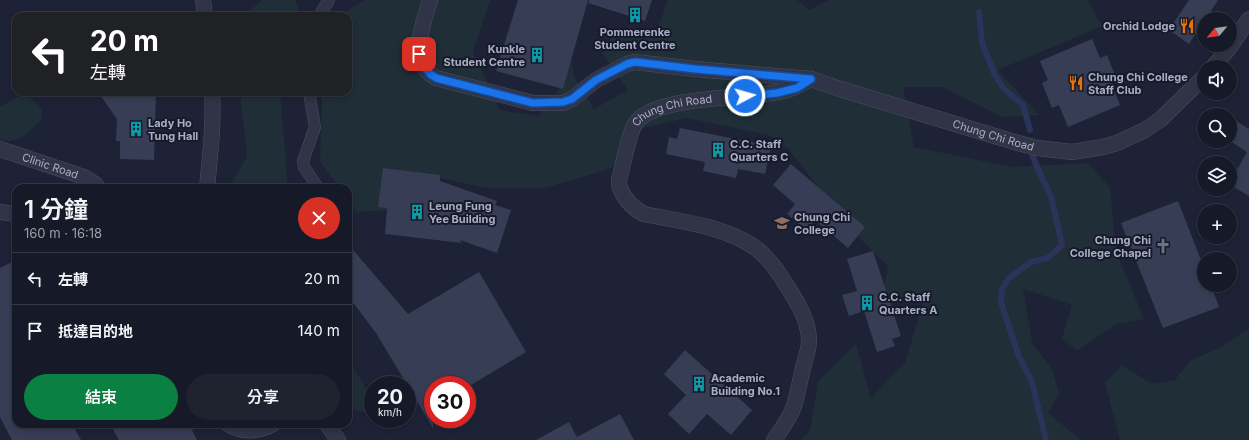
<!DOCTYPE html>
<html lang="zh-TW">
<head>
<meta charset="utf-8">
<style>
	body { margin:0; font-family:Inter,"Noto Sans TC",sans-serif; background:#1f2330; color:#f1f3f6; height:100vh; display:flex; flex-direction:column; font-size:15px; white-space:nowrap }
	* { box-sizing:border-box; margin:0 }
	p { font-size:13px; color:#9ea1a8 }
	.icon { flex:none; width:22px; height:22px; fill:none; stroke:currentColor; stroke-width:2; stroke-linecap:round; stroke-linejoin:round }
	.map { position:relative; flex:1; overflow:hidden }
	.drawer { position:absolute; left:12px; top:184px; width:340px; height:244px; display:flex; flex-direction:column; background:#161a28; border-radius:12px; box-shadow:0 2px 6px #0003,0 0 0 1px #353845 }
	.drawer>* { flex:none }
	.hud { position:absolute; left:12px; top:12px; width:340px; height:84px; border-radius:12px; box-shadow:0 2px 6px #0003,0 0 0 1px #353845; background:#202124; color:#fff; overflow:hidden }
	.needle { width:26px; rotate:241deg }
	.tools { position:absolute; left:1197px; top:12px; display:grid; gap:8px }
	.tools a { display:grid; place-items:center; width:40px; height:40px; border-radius:50%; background:#161a28; box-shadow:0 2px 6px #0003,0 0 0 1px #353845; font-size:20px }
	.speed { position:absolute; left:364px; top:376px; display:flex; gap:8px; font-size:20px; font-weight:700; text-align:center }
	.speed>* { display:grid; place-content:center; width:52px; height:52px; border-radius:50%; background:#161a28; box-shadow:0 2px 6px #0003,0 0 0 1px #353845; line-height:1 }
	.speed small { font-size:10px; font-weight:400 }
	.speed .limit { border:6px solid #d22; background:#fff; color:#111 }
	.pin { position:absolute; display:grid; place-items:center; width:34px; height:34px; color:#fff; margin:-17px; border-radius:8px; box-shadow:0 2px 6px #0006 }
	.me { position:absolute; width:44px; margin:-22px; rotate:84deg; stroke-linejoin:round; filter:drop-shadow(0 0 3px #0008) }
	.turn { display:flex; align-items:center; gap:14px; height:84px; padding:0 12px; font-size:18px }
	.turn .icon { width:52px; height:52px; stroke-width:2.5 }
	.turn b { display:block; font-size:28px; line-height:34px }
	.round { display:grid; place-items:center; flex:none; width:42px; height:42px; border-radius:21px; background:#1f2330 }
	.summary { display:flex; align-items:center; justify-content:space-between; height:68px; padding:0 12px }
	h1 { font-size:24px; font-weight:600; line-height:30px }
	.action { display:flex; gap:8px; margin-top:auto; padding:8px 12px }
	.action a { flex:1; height:46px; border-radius:24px; background:#0b8043; color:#fff; font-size:16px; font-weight:600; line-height:46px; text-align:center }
	.action a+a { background:#1f2330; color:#f1f3f6 }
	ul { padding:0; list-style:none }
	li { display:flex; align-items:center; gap:12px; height:52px; padding:0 12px; border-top:1px solid #353845 }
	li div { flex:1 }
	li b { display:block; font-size:15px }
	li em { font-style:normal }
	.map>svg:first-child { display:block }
	.green { fill:#1f2e37 }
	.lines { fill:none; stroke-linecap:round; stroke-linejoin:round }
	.stream { stroke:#2c335a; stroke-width:6 }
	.building { fill:#383d56 }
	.pedestrian-casing { stroke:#4c4f62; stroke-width:12 }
	.minor-casing { stroke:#4c4f62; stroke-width:16 }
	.pedestrian { stroke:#313447; stroke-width:11 }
	.minor { stroke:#313447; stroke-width:15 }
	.route-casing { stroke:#114b97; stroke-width:10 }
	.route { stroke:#1a73e8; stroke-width:7 }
	.labels { text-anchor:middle; stroke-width:4; stroke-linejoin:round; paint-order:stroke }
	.poi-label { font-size:11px; font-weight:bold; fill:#aaaec4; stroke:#171a2b; text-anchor:start }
	.street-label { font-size:11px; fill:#aaaec4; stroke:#171a2b }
</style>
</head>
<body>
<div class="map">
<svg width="1249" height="440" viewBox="0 0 1249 440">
	<rect width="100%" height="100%" fill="#1e2236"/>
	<g class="green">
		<polygon points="263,0 295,0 300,13 297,16 242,16"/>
		<polygon points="364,0 490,0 473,51 500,110 539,116 561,86 571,57 574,76 594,109 628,90 602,53 613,34 654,38 668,0 797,0 810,10 828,0 1087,0 1102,26 998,70 1039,115 1003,117 942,87 903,87 914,147 1013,167 1087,163 1110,187 1116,252 1144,319 1116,324 1077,351 1062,338 1072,305 1023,289 1032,343 1052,369 1059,394 1048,413 1081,440 801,440 810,430 818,382 856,344 871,398 906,361 924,297 881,301 888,266 850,229 789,149 769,135 687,118 643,128 612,168 545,188 486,188 410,171 389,210 355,212 348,201 348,188 339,188 320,161 322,104 321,92 348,92 348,16 339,16"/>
		<polygon points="240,92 280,92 288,188 231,188 231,185 247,156"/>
		<path d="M23,93L28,95L42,111L41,119C32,132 16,145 0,140V107Z"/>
		<polygon points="1249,330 1249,440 1120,440 1105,383 1122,365 1152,384 1175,380 1190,361 1223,346 1243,332"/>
		<polygon points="348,359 373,400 373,415 348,408"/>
	</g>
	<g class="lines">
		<g class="stream">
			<polyline points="979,12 982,43 995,75 1004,89 1023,105 1030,130"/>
			<polyline points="1032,155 1042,178 1051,196 1062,245 1048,258 1031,262 1009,278 1002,289 1001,302 1019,357 1032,382 1046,440"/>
		</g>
	</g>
	<g class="building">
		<polygon points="518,0 588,0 563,89 496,71"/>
		<polygon points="589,0 652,0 645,21 588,3"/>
		<polygon points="1189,0 1218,0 1206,19 1204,19 1204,21 1189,44 1169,30"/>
		<polygon points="1092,39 1100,58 1107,55 1117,80 1111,83 1120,105 1068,127 1059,105 1052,108 1042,83 1048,80 1040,61"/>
		<polygon points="98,92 156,92 154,160 120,159 120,141 116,141 117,119"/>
		<polygon points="1230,117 1249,129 1249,196 1230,185 1230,182 1247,152 1230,141"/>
		<polygon points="680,128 771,146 765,174 738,169 736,178 703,171 705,162 666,154 669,137 677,139"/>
		<polygon points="791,164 865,227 848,248 815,220 806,230 787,214 795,204 773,185"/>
		<polygon points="383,168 440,175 440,181 497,201 495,205 511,210 497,253 460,240 462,243 385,234 387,208 378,207"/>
		<polygon points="1178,201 1204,268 1204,285 1211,285 1219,307 1163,328 1121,223"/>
		<polygon points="348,244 408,314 479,272 526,352 471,385 433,385 433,428 376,333 348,296"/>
		<polygon points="873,251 901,336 892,339 895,346 877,352 864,311 849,316 842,295 857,291 847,259"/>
		<polygon points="16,260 16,424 72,424 81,440 12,440 0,417 0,268"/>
		<polygon points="685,350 752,410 731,435 707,414 689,434 668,414 686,395 664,374"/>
		<polygon points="620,414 634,440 536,440 569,422 577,437"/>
		<polygon points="110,424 189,424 197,440 119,440"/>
	</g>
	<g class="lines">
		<defs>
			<g id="pedestrian">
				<polyline points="319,16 329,0"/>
				<polyline points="309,92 315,127 303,161 304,167 318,188"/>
			</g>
			<g id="minor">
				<polyline points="203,0 205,16"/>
				<path d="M430,0C423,25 407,62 436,78L533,103H563L572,99L596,80L627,64L635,62L695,69L811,79"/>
				<polyline points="1213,67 1230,47 1249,19"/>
				<path id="s1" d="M0,149L84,177L95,184L98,188"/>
				<path d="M207,188C210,156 214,124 212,92"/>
				<polyline points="0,212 16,214"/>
				<path d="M228,424C242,433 258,432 273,424"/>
				<polyline points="327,424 338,440"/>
				<path id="s2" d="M774,440C781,430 790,418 794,406C798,394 800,380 803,368C805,359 809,350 809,341C809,320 796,300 785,283C776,268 762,250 746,242C715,225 678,221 644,214C632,208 615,191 620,176C624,162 628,136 635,124C653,95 746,99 778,92C791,90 800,85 811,79L837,88L1018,143L1037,148L1072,152L1103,147L1117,143L1145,130L1161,119L1204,77"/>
			</g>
		</defs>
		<use href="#pedestrian" class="pedestrian-casing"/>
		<use href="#minor" class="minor-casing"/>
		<use href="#pedestrian" class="pedestrian"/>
		<use href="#minor" class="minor"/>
	</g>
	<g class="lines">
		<defs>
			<path id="route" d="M419,54C422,65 427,73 436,78L533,103L563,102L572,99L596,80L627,64L635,62L695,69L811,79L797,88L777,93L745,96"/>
		</defs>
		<use href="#route" class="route-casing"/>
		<use href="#route" class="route"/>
	</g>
	<defs>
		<symbol id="building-bare" viewBox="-9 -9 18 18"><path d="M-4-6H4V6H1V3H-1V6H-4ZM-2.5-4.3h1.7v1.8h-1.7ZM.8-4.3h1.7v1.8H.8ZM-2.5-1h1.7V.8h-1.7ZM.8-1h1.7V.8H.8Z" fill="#0f9aa8" stroke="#171a2b" stroke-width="2.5" paint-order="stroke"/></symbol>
		<symbol id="restaurant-bare" viewBox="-9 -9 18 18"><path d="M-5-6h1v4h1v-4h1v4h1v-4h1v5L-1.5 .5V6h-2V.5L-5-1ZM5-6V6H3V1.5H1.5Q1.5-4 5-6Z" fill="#e8710a" stroke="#171a2b" stroke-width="2.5" paint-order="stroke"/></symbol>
		<symbol id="university-bare" viewBox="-9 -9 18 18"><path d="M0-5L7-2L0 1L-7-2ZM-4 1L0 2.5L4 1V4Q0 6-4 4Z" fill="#8d6e63" stroke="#171a2b" stroke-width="2.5" paint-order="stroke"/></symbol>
		<symbol id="church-bare" viewBox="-9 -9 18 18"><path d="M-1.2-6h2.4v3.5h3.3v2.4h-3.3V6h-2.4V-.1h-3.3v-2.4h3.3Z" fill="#6b7280" stroke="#171a2b" stroke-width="2.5" paint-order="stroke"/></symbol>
	</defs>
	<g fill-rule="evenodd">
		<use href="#building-bare" x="624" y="4" width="22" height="22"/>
		<use href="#restaurant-bare" x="1176" y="15" width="22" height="22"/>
		<use href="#building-bare" x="526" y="44" width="22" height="22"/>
		<use href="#restaurant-bare" x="1065" y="72" width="22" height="22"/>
		<use href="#building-bare" x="125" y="118" width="22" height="22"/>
		<use href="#building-bare" x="707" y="139" width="22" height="22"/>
		<use href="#building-bare" x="406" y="201" width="22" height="22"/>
		<use href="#university-bare" x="771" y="212" width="22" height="22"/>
		<use href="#church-bare" x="1152" y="235" width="22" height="22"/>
		<use href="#building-bare" x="856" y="292" width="22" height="22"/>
		<use href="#building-bare" x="688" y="373" width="22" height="22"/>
	</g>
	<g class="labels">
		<g class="poi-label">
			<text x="1175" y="30" text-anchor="end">Orchid Lodge</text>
			<text x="635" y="36" text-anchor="middle">Pommerenke<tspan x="635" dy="13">Student Centre</tspan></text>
			<text x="525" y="53" text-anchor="end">Kunkle<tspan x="525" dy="13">Student Centre</tspan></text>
			<text x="1088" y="81">Chung Chi College<tspan x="1088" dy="13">Staff Club</tspan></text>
			<text x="148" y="127">Lady Ho<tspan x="148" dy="13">Tung Hall</tspan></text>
			<text x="730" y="148">C.C. Staff<tspan x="730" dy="13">Quarters C</tspan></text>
			<text x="429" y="210">Leung Fung<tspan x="429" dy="13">Yee Building</tspan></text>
			<text x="794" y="221">Chung Chi<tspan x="794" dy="13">College</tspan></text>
			<text x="1151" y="244" text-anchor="end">Chung Chi<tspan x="1151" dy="13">College Chapel</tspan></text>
			<text x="879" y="301">C.C. Staff<tspan x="879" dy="13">Quarters A</tspan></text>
			<text x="711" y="382">Academic<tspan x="711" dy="13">Building No.1</tspan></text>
		</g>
		<g class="street-label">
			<text dy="4" stroke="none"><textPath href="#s2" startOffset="477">Chung Chi Road</textPath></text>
			<text dy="4" stroke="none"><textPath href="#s2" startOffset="812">Chung Chi Road</textPath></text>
			<text dy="4" stroke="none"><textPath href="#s1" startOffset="53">Clinic Road</textPath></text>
		</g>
	</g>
</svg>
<div class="tools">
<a><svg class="needle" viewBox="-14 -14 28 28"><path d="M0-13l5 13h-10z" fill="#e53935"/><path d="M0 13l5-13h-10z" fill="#9ea1a8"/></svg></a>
<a><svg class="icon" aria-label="sound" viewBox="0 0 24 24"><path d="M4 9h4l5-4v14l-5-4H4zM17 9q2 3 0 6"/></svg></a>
<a><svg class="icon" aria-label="search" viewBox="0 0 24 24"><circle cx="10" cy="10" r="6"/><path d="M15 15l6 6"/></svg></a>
<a><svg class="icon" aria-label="layers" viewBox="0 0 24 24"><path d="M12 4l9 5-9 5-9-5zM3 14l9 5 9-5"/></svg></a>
<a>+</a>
<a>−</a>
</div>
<div class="speed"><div>20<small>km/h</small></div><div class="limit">30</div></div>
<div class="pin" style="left:419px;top:54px;background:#d93025"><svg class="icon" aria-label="arrive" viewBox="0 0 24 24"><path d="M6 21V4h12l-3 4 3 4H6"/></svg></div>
<svg class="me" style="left:745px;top:96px" viewBox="-20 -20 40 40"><circle r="17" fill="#1a73e8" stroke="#fff" stroke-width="3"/><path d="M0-11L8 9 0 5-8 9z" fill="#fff"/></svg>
<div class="hud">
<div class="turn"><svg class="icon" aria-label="left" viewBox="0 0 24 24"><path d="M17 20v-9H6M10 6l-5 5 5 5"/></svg><div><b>20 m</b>左轉</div></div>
</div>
<section class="drawer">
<div class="summary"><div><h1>1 分鐘</h1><p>160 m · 16:18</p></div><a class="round" style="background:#d93025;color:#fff"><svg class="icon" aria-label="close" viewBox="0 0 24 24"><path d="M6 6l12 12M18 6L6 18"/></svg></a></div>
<ul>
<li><svg class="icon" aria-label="left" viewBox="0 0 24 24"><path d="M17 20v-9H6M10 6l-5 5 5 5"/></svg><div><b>左轉</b></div><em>20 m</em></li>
<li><svg class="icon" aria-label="arrive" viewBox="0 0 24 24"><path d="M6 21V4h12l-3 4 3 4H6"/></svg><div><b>抵達目的地</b></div><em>140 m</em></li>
</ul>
<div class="action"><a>結束</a><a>分享</a></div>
</section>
</div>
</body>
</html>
